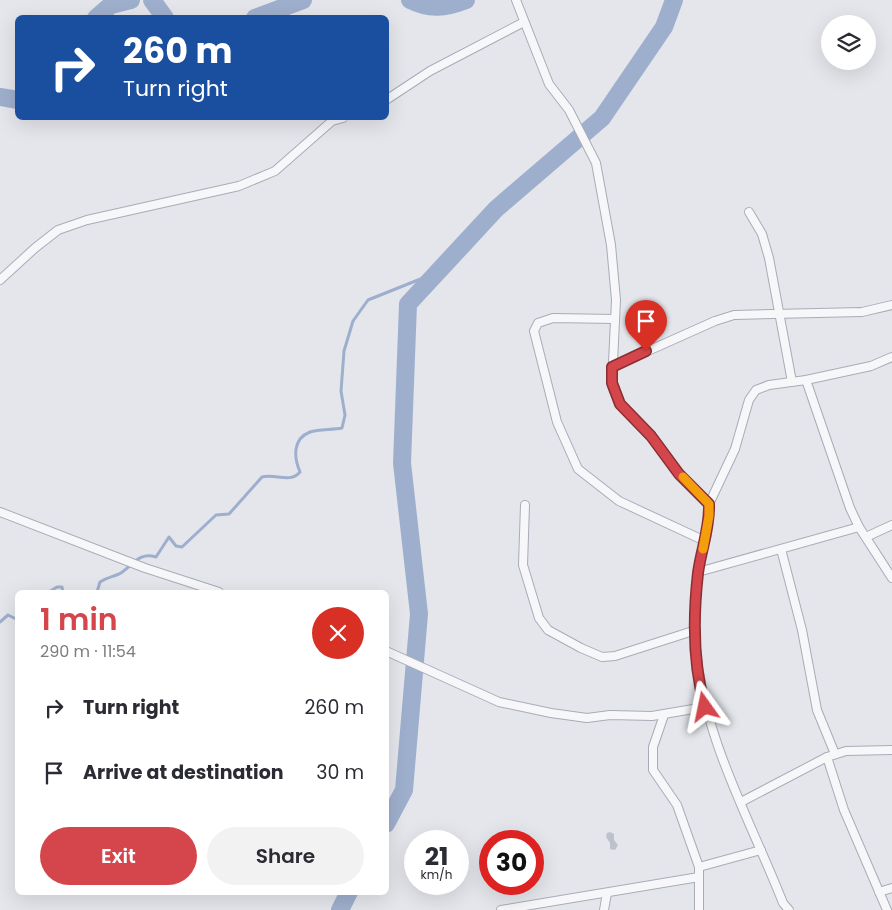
<!DOCTYPE html>
<html lang="en">
<head>
<meta charset="utf-8">
<style>
	body { margin:0; font-family:Poppins,sans-serif; background:#f2f2f3; color:#2b2b33; height:100vh; display:flex; flex-direction:column; font-size:19px; white-space:nowrap }
	* { box-sizing:border-box; margin:0 }
	p { font-size:16px; color:#7c7c81 }
	.icon { flex:none; width:28px; height:28px; fill:none; stroke:currentColor; stroke-width:2; stroke-linecap:round; stroke-linejoin:round }
	.map { position:relative; flex:1; overflow:hidden }
	.details { position:absolute; left:15px; top:590px; width:374px; height:305px; display:flex; flex-direction:column; background:#fff; border-radius:8px; box-shadow:0 5px 20px #0002 }
	.details>* { flex:none }
	.top-card { position:absolute; left:15px; top:15px; width:374px; height:105px; border-radius:8px; box-shadow:0 5px 20px #0002; background:#1a4fa0; color:#fff; overflow:hidden }
	.controls { position:absolute; left:821px; top:15px; display:grid; gap:10px }
	.controls a { display:grid; place-items:center; width:55px; height:55px; border-radius:50%; background:#fff; box-shadow:0 5px 20px #0002; font-size:25px }
	.speed { position:absolute; left:404px; top:830px; display:flex; gap:10px; font-size:25px; font-weight:700; text-align:center }
	.speed>* { display:grid; place-content:center; width:65px; height:65px; border-radius:50%; background:#fff; box-shadow:0 5px 20px #0002; line-height:1 }
	.speed small { font-size:12px; font-weight:400 }
	.speed .limit { border:8px solid #d22; background:#fff; color:#111 }
	.pin { position:absolute; display:grid; place-items:center; width:42px; height:42px; color:#fff; margin:-51px -21px; border-radius:50% 50% 50% 0; rotate:-45deg; box-shadow:0 0 5px #0007 }
	.pin .icon { rotate:45deg }
	.me { position:absolute; width:55px; margin:-28px; rotate:348deg; stroke-linejoin:round; filter:drop-shadow(0 0 4px #0008) }
	.turn { display:flex; align-items:center; gap:18px; height:105px; padding:0 25px; font-size:22px }
	.turn .icon { width:65px; height:65px; stroke-width:2.5 }
	.turn b { display:block; font-size:35px; line-height:42px }
	.round { display:grid; place-items:center; flex:none; width:52px; height:52px; border-radius:26px; background:#f2f2f3 }
	.overview { display:flex; align-items:center; justify-content:space-between; height:85px; padding:0 25px }
	h1 { font-size:30px; font-weight:600; line-height:38px; color:#d4464b }
	.action { display:flex; gap:10px; margin-top:auto; padding:10px 25px }
	.action a { flex:1; height:58px; border-radius:30px; background:#d4464b; color:#fff; font-size:20px; font-weight:600; line-height:58px; text-align:center }
	.action a+a { background:#f2f2f3; color:#2b2b33 }
	ul { padding:0; list-style:none }
	li { display:flex; align-items:center; gap:15px; height:65px; padding:0 25px }
	li div { flex:1 }
	li b { display:block; font-size:19px }
	li em { font-style:normal }
	.map>svg:first-child { display:block }
	.lines { fill:none; stroke-linecap:round; stroke-linejoin:round }
	.stream { stroke:#9eafcd; stroke-width:3 }
	.river { stroke:#9eafcd; stroke-width:18 }
	.building { fill:#bdc1cc }
	.street-casing { stroke:#a8acb7; stroke-width:10 }
	.street { stroke:#f7f7fa; stroke-width:8 }
	.route-casing { stroke:#8a2e31; stroke-width:12 }
	.route { stroke:#d4464b; stroke-width:9 }
	.slow { stroke:#f59e0b; stroke-width:9 }
</style>
</head>
<body>
<div class="map">
<svg width="892" height="910" viewBox="0 0 892 910">
	<rect width="100%" height="100%" fill="#e4e6ec"/>
	<g class="lines">
		<g class="stream">
			<polyline points="49,592 57,587 62,587 63,592"/>
			<path d="M97,592L100,582C106,578 112,577 119,574C132,567 138,551 156,557L169,537L176,546L182,547L216,515L229,514L262,477C275,473 290,484 300,472C294,458 292,439 310,432C319,429 332,430 342,428L345,415L341,391L344,351L353,321L368,300L438,272"/>
			<polyline points="0,622 8,615 18,620"/>
		</g>
		<g class="river">
			<polyline points="152,0 165,18"/>
			<path d="M410,0C430,10 445,8 466,0"/>
			<polyline points="96,18 111,5 131,0"/>
			<polyline points="255,18 303,0"/>
			<polyline points="0,97 18,100"/>
			<polyline points="386,824 404,790 419,614 402,463 408,304 496,209 602,118 664,27 674,0"/>
			<polyline points="340,910 349,892"/>
		</g>
	</g>
	<polygon class="building" points="610,832 614,834 614,840 618,845 615,850 610,849 610,843 606,837 607,833"/>
	<g class="lines">
		<defs>
			<g id="street">
				<path d="M516,0L549,84L569,110L596,163L611,245L616,300L612,383L620,404L651,436L679,474L709,504C710,528 701,549 698,572C696,594 694,626 696,648C704,740 750,819 783,903L789,910"/>
				<polyline points="386,100 430,71 524,22"/>
				<polyline points="749,212 762,234 769,258 792,382"/>
				<polyline points="0,280 35,248 58,230 87,220 239,186 275,171 332,121 343,118"/>
				<polyline points="615,319 553,318 538,323 534,331 557,422 578,469 619,501 705,541"/>
				<polyline points="612,367 715,321 734,315 862,312 892,305"/>
				<polyline points="806,380 850,508 859,527 892,578"/>
				<polyline points="709,504 735,449 749,400 756,390 769,385 806,380 871,366 892,357"/>
				<polyline points="525,505 523,565 539,618 548,630 581,648 602,657 615,656 696,630"/>
				<polyline points="0,512 145,568 219,592"/>
				<polyline points="866,537 892,525"/>
				<polyline points="781,549 802,630 817,710 835,754"/>
				<polyline points="698,572 859,527"/>
				<polyline points="386,651 499,702 551,713 587,718 610,715 652,716 705,707"/>
				<polyline points="664,715 653,747 653,770 677,805 699,867 699,910"/>
				<polyline points="827,757 844,810 887,910"/>
				<polyline points="741,802 827,757 846,751 892,750"/>
				<polyline points="699,867 761,850"/>
				<polyline points="879,892 892,888"/>
				<polyline points="501,910 699,877"/>
				<polyline points="604,910 607,893"/>
			</g>
		</defs>
		<use href="#street" class="street-casing"/>
		<use href="#street" class="street"/>
	</g>
	<g class="lines">
		<defs>
			<path id="route" d="M646,351L612,367V383L620,404L651,436L679,474L709,504C710,528 701,550 698,573C693,617 693,665 705,707"/>
		</defs>
		<use href="#route" class="route-casing"/>
		<use href="#route" class="route"/>
		<polyline class="slow" points="683,477 709,504 709,516 703,549"/>
	</g>
</svg>
<div class="controls">
<a><svg class="icon" aria-label="layers" viewBox="0 0 24 24"><path d="M12 4l9 5-9 5-9-5zM3 14l9 5 9-5"/></svg></a>
</div>
<div class="speed"><div>21<small>km/h</small></div><div class="limit">30</div></div>
<div class="pin" style="left:646px;top:351px;background:#d93025"><svg class="icon" aria-label="arrive" viewBox="0 0 24 24"><path d="M6 21V4h12l-3 4 3 4H6"/></svg></div>
<svg class="me" style="left:705px;top:707px" viewBox="-20 -20 40 40"><path d="M0-17L14 15 0 8-14 15z" fill="#d4464b" stroke="#fff" stroke-width="4"/></svg>
<div class="top-card">
<div class="turn"><svg class="icon" aria-label="right" viewBox="0 0 24 24"><path d="M7 20v-9h11M14 6l5 5-5 5"/></svg><div><b>260 m</b>Turn right</div></div>
</div>
<section class="details">
<div class="overview"><div><h1>1 min</h1><p>290 m · 11:54</p></div><a class="round" style="background:#d93025;color:#fff"><svg class="icon" aria-label="close" viewBox="0 0 24 24"><path d="M6 6l12 12M18 6L6 18"/></svg></a></div>
<ul>
<li><svg class="icon" aria-label="right" viewBox="0 0 24 24"><path d="M7 20v-9h11M14 6l5 5-5 5"/></svg><div><b>Turn right</b></div><em>260 m</em></li>
<li><svg class="icon" aria-label="arrive" viewBox="0 0 24 24"><path d="M6 21V4h12l-3 4 3 4H6"/></svg><div><b>Arrive at destination</b></div><em>30 m</em></li>
</ul>
<div class="action"><a>Exit</a><a>Share</a></div>
</section>
</div>
</body>
</html>
